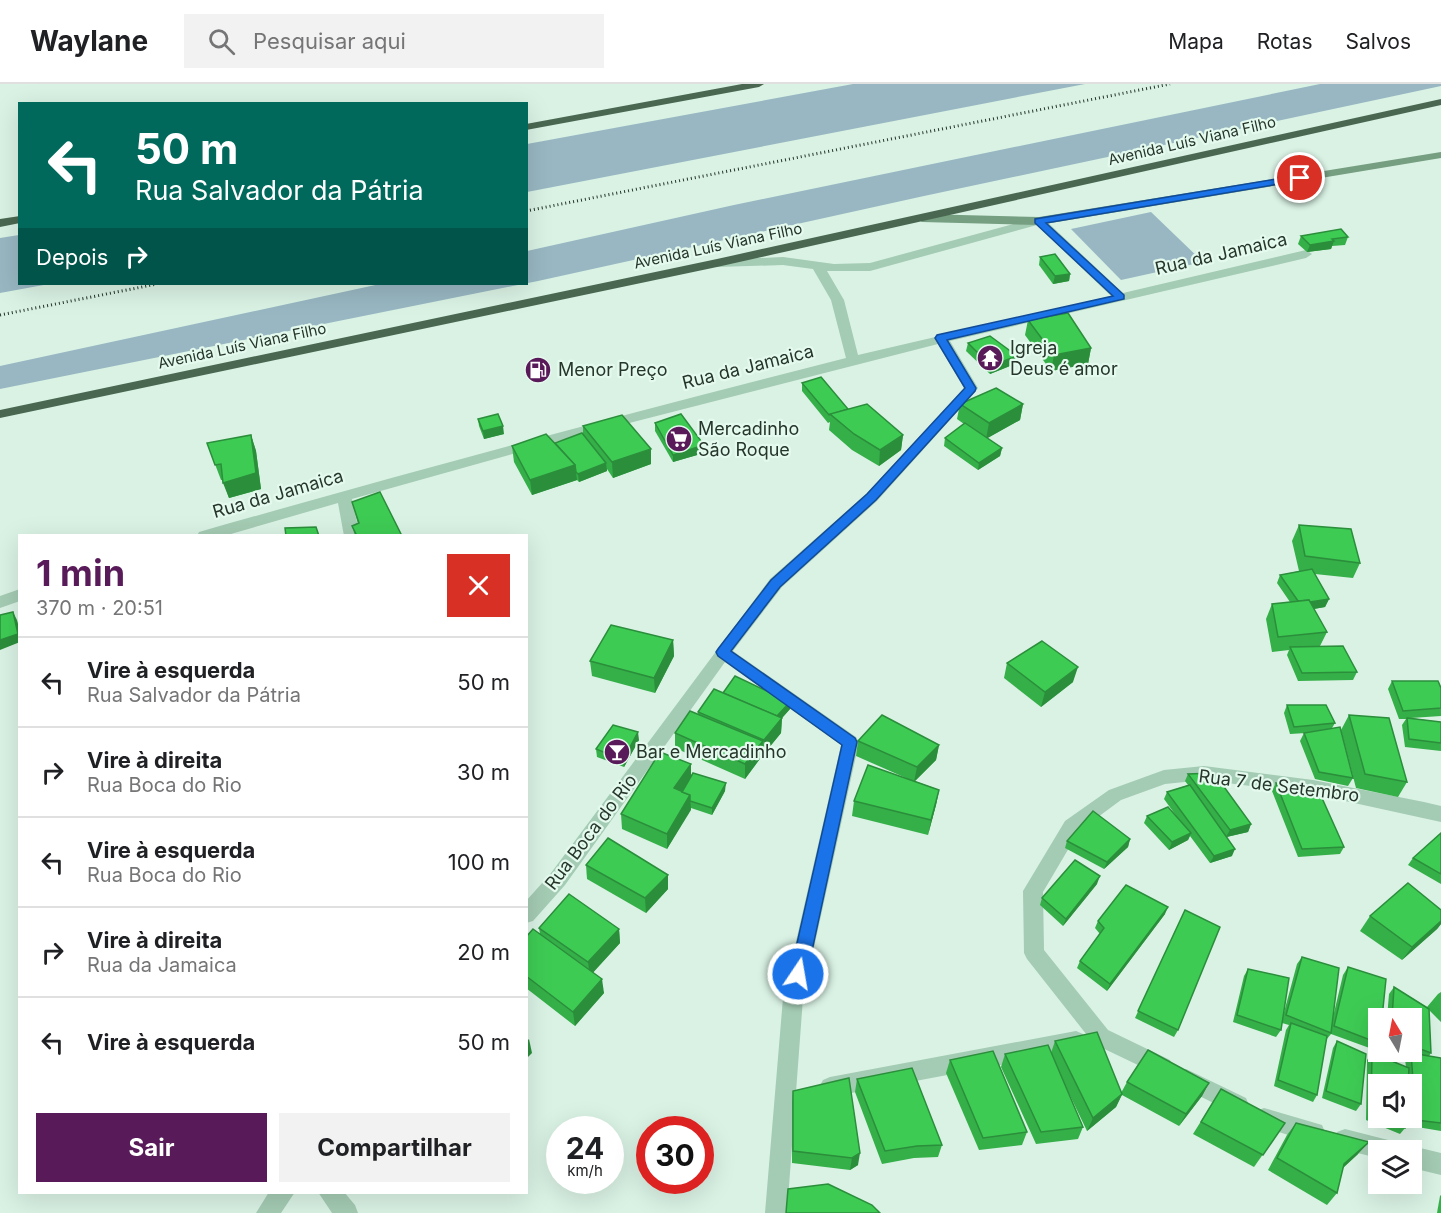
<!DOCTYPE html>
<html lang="pt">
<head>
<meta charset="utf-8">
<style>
	body { margin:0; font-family:Inter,sans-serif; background:#f2f2f2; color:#202124; height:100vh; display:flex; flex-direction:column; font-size:22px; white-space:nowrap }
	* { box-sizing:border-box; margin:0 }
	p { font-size:20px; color:#757577 }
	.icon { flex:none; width:33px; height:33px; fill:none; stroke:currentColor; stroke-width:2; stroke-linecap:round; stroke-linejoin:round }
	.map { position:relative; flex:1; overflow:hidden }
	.side { position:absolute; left:18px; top:450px; width:510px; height:660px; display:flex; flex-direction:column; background:#fff; border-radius:0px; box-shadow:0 6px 24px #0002 }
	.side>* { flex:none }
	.guide { position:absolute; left:18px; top:18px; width:510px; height:183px; border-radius:0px; box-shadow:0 6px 24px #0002; background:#00695c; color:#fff; overflow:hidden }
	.needle { width:39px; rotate:350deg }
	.controls { position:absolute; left:1368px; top:924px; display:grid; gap:12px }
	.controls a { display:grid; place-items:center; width:54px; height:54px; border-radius:0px; background:#fff; box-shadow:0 6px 24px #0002; font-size:30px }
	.speed { position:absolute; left:546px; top:1032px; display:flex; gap:12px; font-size:30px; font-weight:700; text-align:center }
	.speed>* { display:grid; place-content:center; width:78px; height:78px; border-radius:50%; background:#fff; box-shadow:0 6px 24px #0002; line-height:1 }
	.speed small { font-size:15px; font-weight:400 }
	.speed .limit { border:9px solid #d22; background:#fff; color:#111 }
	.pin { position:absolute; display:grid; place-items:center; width:51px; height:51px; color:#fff; margin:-26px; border:3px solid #fff; border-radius:50%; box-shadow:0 2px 6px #0007 }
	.me { position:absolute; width:66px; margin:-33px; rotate:12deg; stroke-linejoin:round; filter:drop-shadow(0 0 4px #0008) }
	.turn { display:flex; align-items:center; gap:21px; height:126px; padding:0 18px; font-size:27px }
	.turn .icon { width:78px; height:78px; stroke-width:2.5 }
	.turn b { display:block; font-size:42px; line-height:51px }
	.then { display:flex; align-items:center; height:57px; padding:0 18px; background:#0003; gap:12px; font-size:22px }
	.round { display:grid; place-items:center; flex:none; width:63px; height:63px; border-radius:0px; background:#f2f2f2 }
	.summary { display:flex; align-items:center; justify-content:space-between; height:102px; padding:0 18px }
	h1 { font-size:36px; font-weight:700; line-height:45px; color:#581a59 }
	.cta { display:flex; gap:12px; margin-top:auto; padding:12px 18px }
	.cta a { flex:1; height:69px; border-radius:0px; background:#581a59; color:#fff; font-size:24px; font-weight:700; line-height:69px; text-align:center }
	.cta a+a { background:#f2f2f2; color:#202124 }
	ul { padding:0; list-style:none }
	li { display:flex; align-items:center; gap:18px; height:90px; padding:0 18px; border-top:2px solid #e0e0e0 }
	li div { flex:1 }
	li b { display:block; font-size:22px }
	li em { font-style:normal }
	header { display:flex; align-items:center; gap:36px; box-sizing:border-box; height:84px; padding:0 30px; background:#fff; border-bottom:2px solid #e0e0e0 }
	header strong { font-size:28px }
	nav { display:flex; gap:33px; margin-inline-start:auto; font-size:21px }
	.search { width:420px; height:54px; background:#f2f2f2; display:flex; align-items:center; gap:15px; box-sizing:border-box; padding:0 21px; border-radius:0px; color:#757577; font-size:22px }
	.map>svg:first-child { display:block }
	.green { fill:#98b7c2 }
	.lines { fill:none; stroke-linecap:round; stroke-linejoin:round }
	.minor { fill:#a4cbb3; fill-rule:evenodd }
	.secondary { fill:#769e81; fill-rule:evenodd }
	.trunk { fill:#4a6851; fill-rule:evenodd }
	.rail { stroke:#26362a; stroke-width:3; stroke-dasharray:1 3; stroke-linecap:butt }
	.wall { fill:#35af48 }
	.shaded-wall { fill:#2b8e3b }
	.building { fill:#3ecb54; stroke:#2b8e3b; stroke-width:1.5 }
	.route { fill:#1a73e8; stroke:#114b97; stroke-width:1.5 }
	.labels { text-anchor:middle; stroke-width:4.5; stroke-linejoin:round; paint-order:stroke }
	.far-street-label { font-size:15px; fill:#26362a; stroke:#e5faee }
	.street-label { font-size:18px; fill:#26362a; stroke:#e5faee }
	.poi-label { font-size:18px; fill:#26362a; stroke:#e5faee; text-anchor:start }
</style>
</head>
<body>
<header>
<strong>Waylane</strong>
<div class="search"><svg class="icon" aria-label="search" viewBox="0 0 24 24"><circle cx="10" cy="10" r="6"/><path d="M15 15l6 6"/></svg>Pesquisar aqui</div>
<nav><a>Mapa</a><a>Rotas</a><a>Salvos</a></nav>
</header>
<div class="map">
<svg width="1441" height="1129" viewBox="0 0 1441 1129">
	<rect width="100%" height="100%" fill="#d9f2e4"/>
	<g class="green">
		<polygon points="853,0 1085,0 527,108 527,60"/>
		<polygon points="1320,0 1441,0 1441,2 924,112 538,197 0,305 0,282 380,200 526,200 527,167 734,121"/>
		<polygon points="1151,128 1203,178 1121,196 1071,145"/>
		<polygon points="19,151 20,200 49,200 0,209 0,154"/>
	</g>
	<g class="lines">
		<g class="minor">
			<path d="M1039,133L1043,134L1123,209L1306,166L1312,170L1306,174L950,257L978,304L976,307L877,417L782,503L733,567L856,653L859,658L803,914L787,1129H765L783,914L841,661L725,578L565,801L533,837L526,839V817L551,789L770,495L867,409L964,304L938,260L559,357L352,415L360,452H344L338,419L224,452H197L199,448C413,387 629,329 846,274L831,216L813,185L783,181L717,183L713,182L711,179L713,176L783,173L834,180L870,179ZM1037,141L1111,212L858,271L844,216L827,187H870Z"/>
			<polygon points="20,505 20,517 0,524 0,512"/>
			<polygon points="1204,682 1313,696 1424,718 1441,722 1441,738 1313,710 1204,696 1165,700 1121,716 1079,747 1043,808 1044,866 1108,946 1170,976 1173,983 1170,990 1163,993 1094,960 1027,875 1024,869 1023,807 1065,737 1109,706 1164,686"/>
			<polygon points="1076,947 1083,950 1086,957 1083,964 1076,967 830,1013 823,1010 819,1003 823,996 830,993"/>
			<polygon points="1186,985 1246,1014 1249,1021 1246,1028 1238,1031 1179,1002 1175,995 1179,988"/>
			<polygon points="1264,1024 1322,1041 1325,1048 1322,1055 1314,1059 1256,1041 1253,1034 1256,1027"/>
			<polygon points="1345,1045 1396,1058 1399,1066 1378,1066 1378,1074 1337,1064 1334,1056 1337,1048"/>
			<polygon points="1412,1062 1441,1069 1441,1091 1412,1084 1412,1066 1404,1066"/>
			<polygon points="269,1108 295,1108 281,1129 256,1129"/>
			<polygon points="318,1108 344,1108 355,1121 358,1129 332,1129"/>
		</g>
		<polygon class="secondary" points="1441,68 1441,74 1039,141 922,138 916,134 922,130 1039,133"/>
		<g class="trunk">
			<polygon points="742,0 764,0 759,3 526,46 526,40"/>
			<polygon points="1441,15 1441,21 717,183 0,334 0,326 717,175"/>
			<polygon points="20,132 20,139 0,143 0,135"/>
		</g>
		<g class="rail">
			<polyline points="526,127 1170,0"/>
			<polyline points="0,231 157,200"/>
		</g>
	</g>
	<g class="wall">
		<polygon points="1301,152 1348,153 1345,161 1332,162 1331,165 1307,168 1298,160"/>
		<polygon points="1040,173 1070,190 1069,197 1053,200 1039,181"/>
		<polygon points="1028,236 1091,264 1088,280 1051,287 1025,251"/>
		<polygon points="968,259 1015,280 990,290 966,267"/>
		<polygon points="802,299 848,325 903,351 901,366 879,382 852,366 829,346 830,338 828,339 802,307"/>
		<polygon points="960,320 1023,320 1020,336 987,354 1002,364 1000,372 978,386 944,362 945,354 964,340 957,335"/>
		<polygon points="478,335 504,350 484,355 479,342"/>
		<polygon points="655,339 704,369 673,378 655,347"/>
		<polygon points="583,342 651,380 613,394 607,385 607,387 579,398 577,396 532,411 514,378 512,362 555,359 583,350"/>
		<polygon points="251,351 256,367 261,405 229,414 223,396 221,396 207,359"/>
		<polygon points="352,418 402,452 355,452 352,442 358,440"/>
		<polygon points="1299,441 1360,479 1353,494 1315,490 1329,515 1325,523 1314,525 1327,548 1320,562 1357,588 1353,596 1298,597 1287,571 1289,566 1272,568 1266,535 1272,520 1290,518 1277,499 1280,491 1299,487 1292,457"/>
		<polygon points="673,556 674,572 655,609 592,592 590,577"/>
		<polygon points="1007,579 1073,598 1041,623 1004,594"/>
		<polygon points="1392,597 1441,604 1441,632 1411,634 1441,638 1441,667 1405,663 1402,641 1406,635 1399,635 1388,605"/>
		<polygon points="723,609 790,625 782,634 781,649 763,671 762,671 762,672 745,695 675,664 675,649 698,630 698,628"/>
		<polygon points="1287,621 1335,639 1332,644 1353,694 1348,702 1315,695 1300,657 1304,649 1306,649 1290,650 1284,629"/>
		<polygon points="1349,631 1407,698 1398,713 1356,704 1341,646"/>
		<polygon points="639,656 624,683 597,673 596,665"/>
		<polygon points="858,657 939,661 936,676 915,697 939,706 936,721 928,751 852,732 854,717 906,694 856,672"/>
		<polygon points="1188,690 1251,740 1248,748 1227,753 1232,772 1210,779 1190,752 1188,756 1169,766 1144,739 1147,732 1177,733 1164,715 1167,708 1188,701 1185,697"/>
		<polygon points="691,693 725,707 712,731 691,724 667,765 622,745 621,730"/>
		<polygon points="1276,699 1344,763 1340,770 1298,773 1272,707"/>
		<polygon points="1441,749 1441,800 1408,781 1413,774"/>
		<polygon points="1130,755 1128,763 1104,785 1065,764 1067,757"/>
		<polygon points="586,781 668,791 668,805 646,829 587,795"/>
		<polygon points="1097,800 1063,842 1040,821 1042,814"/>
		<polygon points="1185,826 1178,946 1174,953 1135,934"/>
		<polygon points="1441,826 1441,840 1437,845 1402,876 1360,847 1370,832"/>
		<polygon points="1165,830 1107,907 1077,884 1080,877 1100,850 1095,844 1098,837"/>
		<polygon points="539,844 619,845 620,859 593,888 604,909 575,942 526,904 526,853 540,850"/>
		<polygon points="1302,873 1333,933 1343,891 1348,883 1378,934 1378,961 1375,966 1331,950 1326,956 1317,1011 1313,1018 1274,1002 1286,946 1289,941 1282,939 1281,946 1276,953 1233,938 1244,892 1248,885 1283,932 1297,880"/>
		<polygon points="1394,903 1427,923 1438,910 1441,908 1441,938 1429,926 1431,969 1429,972 1441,979 1441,1047 1411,1042 1410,1034 1412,1034 1412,1000 1378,1000 1378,1034 1406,1034 1405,1044 1400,1050 1366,1036 1367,976 1372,969 1406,983 1405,975 1409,970 1401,968 1412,968 1412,934 1387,934 1389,910"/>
		<polygon points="1055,957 1121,1009 1127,998 1209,999 1202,1012 1179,1042 1122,1011 1116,1023 1087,1047 1064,999 1083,1043 1078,1055 1036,1060 1001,983 1005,970 1051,969"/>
		<polygon points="1337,957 1361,1020 1356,1027 1322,1014 1333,964"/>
		<polygon points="950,976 1027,1048 1022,1061 979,1066 946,989"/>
		<polygon points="849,994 858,1081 850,1086 792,1079 792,1019 793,1007"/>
		<polygon points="857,995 942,1061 938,1073 914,1074 882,1080 855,1008"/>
		<polygon points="1221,1005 1285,1039 1254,1083 1193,1050"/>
		<polygon points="1296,1039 1358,1070 1343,1084 1337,1109 1327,1121 1268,1086 1287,1051"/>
		<polygon points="1441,1111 1441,1129 1437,1129 1440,1112"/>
	</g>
	<g class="shaded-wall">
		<polygon points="1334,157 1331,165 1307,168 1310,161"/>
		<polygon points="1070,190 1069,197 1053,200 1055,192"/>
		<polygon points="1091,264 1088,280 1051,287 1054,271"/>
		<polygon points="1017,272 1015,280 990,290 991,282"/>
		<polygon points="1023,320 1020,336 986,355 989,339"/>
		<polygon points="503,342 504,350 484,355 483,347"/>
		<polygon points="251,351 256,367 261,405 229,414 223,399"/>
		<polygon points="903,351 901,366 879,382 880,366"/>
		<polygon points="704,361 704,369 673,378 673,371"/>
		<polygon points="1002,364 1000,372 978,386 979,379"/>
		<polygon points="651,365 651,380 613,394 612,378"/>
		<polygon points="606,379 607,387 579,398 578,390"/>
		<polygon points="575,381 577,396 532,411 530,396"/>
		<polygon points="1329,515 1325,523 1296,528 1300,520"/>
		<polygon points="13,528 17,536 20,547 20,558 0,566 0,556"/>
		<polygon points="673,556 674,572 655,609 654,594"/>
		<polygon points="1078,583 1073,598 1041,623 1045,608"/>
		<polygon points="790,618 790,625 782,634 781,649 763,671 764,656 774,636"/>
		<polygon points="638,648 639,656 624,683 623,676"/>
		<polygon points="763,657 762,672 745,695 745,680"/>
		<polygon points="939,661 936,676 914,698 917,683"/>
		<polygon points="691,680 691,695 674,719 674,704"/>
		<polygon points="726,699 725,707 712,731 712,724"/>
		<polygon points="939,706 936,721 928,751 931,736"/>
		<polygon points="690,711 691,726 667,765 667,750"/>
		<polygon points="1251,740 1248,748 1226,753 1230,746"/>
		<polygon points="1191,749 1188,756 1169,766 1172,758"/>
		<polygon points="1130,755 1128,763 1104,785 1107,778"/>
		<polygon points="1235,765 1232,772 1210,779 1214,772"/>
		<polygon points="668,791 668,805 646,829 645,814"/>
		<polygon points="1100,792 1097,800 1063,842 1066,835"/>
		<polygon points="1168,823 1165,830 1107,907 1110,900"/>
		<polygon points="1441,837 1441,840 1437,845 1402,876 1412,863"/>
		<polygon points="619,845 620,859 590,892 588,878"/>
		<polygon points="602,895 604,909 575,942 573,928"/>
		<polygon points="529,955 532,969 526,975 526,958"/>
		<polygon points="1209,999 1202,1012 1179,1042 1186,1030"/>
		<polygon points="1122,1010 1116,1023 1087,1047 1093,1034"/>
		<polygon points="1369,1058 1358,1070 1334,1092 1344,1080"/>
		<polygon points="860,1069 858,1081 850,1086 852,1074"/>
	</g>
	<g class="building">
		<polygon points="1341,145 1348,153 1332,155 1334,157 1310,161 1301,152"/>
		<polygon points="1055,170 1070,190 1055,192 1040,173"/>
		<polygon points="1068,229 1091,264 1054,271 1028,236"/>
		<polygon points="990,252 1017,272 991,282 968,259"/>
		<polygon points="821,293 848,325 829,331 802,299"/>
		<polygon points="996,304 1023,320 989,339 960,320"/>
		<polygon points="867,320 903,351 880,366 854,350 830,330"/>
		<polygon points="498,330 503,342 483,347 478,335"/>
		<polygon points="681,330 704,361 673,371 655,339"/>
		<polygon points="622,331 651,365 612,378 583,342"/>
		<polygon points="965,339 1002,364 979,379 945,354"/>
		<polygon points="582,349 606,379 578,390 576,388 575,381 555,359"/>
		<polygon points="546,350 575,381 530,396 512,362"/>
		<polygon points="251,351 256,389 223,399 221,380 215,381 207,359"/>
		<polygon points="380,408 402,452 357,452 352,442 359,439 352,418"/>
		<polygon points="1299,441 1351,445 1360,479 1305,472"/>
		<polygon points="316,443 319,452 286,452 285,444"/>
		<polygon points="1312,485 1329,515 1310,518 1309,516 1298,517 1280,491"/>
		<polygon points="1309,516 1327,548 1278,553 1272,520"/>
		<polygon points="13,528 18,550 0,556 0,531"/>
		<polygon points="611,541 673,556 654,594 590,577"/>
		<polygon points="1042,557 1078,583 1045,608 1007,579"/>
		<polygon points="1343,562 1357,588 1302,589 1290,563"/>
		<polygon points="735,592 790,618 777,632 723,609"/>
		<polygon points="1392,597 1438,597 1441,604 1441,624 1403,627"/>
		<polygon points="714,605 782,634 764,656 698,628"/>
		<polygon points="1287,621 1326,621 1335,639 1294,643"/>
		<polygon points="690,627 763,657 745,680 675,649"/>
		<polygon points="882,631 939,661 917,683 858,657"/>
		<polygon points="1349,631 1389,634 1407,698 1365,690"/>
		<polygon points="1407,634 1441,638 1441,659 1409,655"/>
		<polygon points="613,641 638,648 623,676 596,665"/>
		<polygon points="1340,643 1353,694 1319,688 1304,649"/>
		<polygon points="660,668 691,680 674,704 690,711 667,750 621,730"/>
		<polygon points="868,681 939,706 931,736 854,717"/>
		<polygon points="693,689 726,699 712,724 690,717 690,711 682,708"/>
		<polygon points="1214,689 1251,740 1230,746 1188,690"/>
		<polygon points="1276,699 1317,703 1344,763 1302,765"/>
		<polygon points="1190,701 1235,765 1214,772 1167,708"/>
		<polygon points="1168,723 1191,749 1172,758 1147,732"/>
		<polygon points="1093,727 1130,755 1107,778 1067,757"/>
		<polygon points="1441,749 1441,790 1413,774"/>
		<polygon points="608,754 668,791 645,814 586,781"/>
		<polygon points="1075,776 1100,792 1066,835 1042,814"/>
		<polygon points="1408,799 1441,826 1441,837 1412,863 1370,832"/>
		<polygon points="1126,801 1168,823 1110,900 1080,877 1104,844 1098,837"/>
		<polygon points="569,810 619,845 588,878 539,844"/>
		<polygon points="1185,826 1220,843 1178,946 1138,927"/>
		<polygon points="533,845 602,895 573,928 526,892 526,853"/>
		<polygon points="1302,873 1339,884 1331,949 1286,931"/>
		<polygon points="1348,883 1386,895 1382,934 1378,934 1378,959 1334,942"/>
		<polygon points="1248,885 1289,894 1281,946 1237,931"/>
		<polygon points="1394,903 1429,925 1431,969 1412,962 1412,934 1392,934"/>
		<polygon points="1291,939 1327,952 1317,1011 1278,996"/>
		<polygon points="1097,948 1122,1010 1093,1034 1055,957"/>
		<polygon points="1337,957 1366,970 1361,1020 1326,1007"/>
		<polygon points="1048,961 1083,1043 1041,1048 1005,970"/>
		<polygon points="1148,966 1209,999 1186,1030 1127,998"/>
		<polygon points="993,967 1027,1048 983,1054 950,976"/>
		<polygon points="1372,969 1409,984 1408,1000 1378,1000 1378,1032 1371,1029"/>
		<polygon points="1411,969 1441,974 1441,1039 1416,1036"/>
		<polygon points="912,984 942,1061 917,1062 885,1067 857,995"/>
		<polygon points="849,994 860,1069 852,1074 793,1067 793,1007"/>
		<polygon points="1221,1005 1285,1039 1263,1071 1201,1038"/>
		<polygon points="1381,1034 1406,1034 1405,1044"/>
		<polygon points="1296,1039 1369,1058 1344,1080 1337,1109 1277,1074"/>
		<polygon points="828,1100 872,1121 880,1129 786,1129 788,1105"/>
	</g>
	<polygon class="route" points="1300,91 1305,94 1303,96 1046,139 1124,211 1124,215 947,256 976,304 975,307 876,416 780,503 731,567 855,654 857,658 807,890 804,896 798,898 792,896 790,890 842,661 718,572 716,568 718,565 771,496 867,410 965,304 935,254 937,251 1113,212 1035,139 1035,135"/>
	<defs>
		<symbol id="temple-disc" viewBox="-11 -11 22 22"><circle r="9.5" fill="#581a59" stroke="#e5faee"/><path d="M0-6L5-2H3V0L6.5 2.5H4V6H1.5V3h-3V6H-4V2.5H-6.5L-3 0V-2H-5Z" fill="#fff"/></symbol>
		<symbol id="fuel-disc" viewBox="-11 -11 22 22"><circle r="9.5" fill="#581a59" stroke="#e5faee"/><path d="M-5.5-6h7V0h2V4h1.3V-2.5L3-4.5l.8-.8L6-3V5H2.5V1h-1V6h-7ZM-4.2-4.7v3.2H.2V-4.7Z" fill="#fff"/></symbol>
		<symbol id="supermarket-disc" viewBox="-11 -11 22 22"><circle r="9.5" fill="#581a59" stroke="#e5faee"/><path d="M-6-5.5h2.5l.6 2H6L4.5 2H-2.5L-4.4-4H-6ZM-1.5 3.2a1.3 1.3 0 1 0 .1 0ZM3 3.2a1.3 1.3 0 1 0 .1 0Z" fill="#fff"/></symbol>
		<symbol id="bar-disc" viewBox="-11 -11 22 22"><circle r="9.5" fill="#581a59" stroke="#e5faee"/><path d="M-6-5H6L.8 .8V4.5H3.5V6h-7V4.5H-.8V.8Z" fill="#fff"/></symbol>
	</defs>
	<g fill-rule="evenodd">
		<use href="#temple-disc" x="975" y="259" width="30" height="30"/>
		<use href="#fuel-disc" x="523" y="271" width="30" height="30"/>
		<use href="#supermarket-disc" x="664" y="340" width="30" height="30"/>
		<use href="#bar-disc" x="602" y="653" width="30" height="30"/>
	</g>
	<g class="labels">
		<g class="far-street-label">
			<text transform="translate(1192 57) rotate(-13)" y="5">Avenida Luís Viana Filho</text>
			<text transform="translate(718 162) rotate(-12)" y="5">Avenida Luís Viana Filho</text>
			<text transform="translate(242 262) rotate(-12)" y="5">Avenida Luís Viana Filho</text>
		</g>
		<g class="street-label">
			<text transform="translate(1221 170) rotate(-13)" y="6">Rua da Jamaica</text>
			<text transform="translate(748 283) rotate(-14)" y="6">Rua da Jamaica</text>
			<text transform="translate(278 410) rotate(-16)" y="6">Rua da Jamaica</text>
			<text transform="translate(1279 702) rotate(7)" y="6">Rua 7 de Setembro</text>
			<text transform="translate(591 748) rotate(-53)" y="6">Rua Boca do Rio</text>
		</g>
		<g class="poi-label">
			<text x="1010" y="270">Igreja<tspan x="1010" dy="21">Deus é amor</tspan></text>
			<text x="558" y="292">Menor Preço</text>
			<text x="698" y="351">Mercadinho<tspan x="698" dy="21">São Roque</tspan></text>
			<text x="636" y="674">Bar e Mercadinho</text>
		</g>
	</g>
</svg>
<div class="controls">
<a><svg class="needle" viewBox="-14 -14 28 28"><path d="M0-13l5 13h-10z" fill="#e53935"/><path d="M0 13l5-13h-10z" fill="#757577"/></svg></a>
<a><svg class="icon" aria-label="sound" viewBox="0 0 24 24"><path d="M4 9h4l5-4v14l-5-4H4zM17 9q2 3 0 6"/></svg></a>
<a><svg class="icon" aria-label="layers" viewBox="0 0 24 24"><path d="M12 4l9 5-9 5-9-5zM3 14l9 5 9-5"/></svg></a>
</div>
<div class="speed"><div>24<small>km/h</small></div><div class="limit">30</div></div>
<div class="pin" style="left:1300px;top:94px;background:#d93025"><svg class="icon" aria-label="arrive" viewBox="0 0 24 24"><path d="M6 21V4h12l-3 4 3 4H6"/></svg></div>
<svg class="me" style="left:798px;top:890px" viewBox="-20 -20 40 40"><circle r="17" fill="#1a73e8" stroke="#fff" stroke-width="3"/><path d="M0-11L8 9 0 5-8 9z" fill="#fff"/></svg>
<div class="guide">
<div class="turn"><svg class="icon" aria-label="left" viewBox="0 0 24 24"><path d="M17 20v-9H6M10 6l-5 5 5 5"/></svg><div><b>50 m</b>Rua Salvador da Pátria</div></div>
<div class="then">Depois<svg class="icon" aria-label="right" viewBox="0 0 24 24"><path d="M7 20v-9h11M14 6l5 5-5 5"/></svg></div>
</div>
<section class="side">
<div class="summary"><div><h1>1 min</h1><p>370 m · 20:51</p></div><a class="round" style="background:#d93025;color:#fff"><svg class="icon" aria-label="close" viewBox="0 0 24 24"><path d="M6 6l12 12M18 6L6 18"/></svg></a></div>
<ul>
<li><svg class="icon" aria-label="left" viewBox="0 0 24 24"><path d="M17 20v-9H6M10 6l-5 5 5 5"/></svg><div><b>Vire à esquerda</b><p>Rua Salvador da Pátria</p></div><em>50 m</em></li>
<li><svg class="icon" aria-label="right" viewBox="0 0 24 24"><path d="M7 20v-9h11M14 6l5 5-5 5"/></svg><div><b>Vire à direita</b><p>Rua Boca do Rio</p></div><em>30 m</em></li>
<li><svg class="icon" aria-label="left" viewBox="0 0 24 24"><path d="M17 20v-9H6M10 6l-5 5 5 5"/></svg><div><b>Vire à esquerda</b><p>Rua Boca do Rio</p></div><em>100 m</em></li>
<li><svg class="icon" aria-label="right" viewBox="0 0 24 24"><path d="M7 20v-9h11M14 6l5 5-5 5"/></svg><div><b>Vire à direita</b><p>Rua da Jamaica</p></div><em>20 m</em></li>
<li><svg class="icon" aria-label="left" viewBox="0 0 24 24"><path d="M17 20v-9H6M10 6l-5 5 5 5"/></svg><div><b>Vire à esquerda</b></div><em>50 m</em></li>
</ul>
<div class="cta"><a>Sair</a><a>Compartilhar</a></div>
</section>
</div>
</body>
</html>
